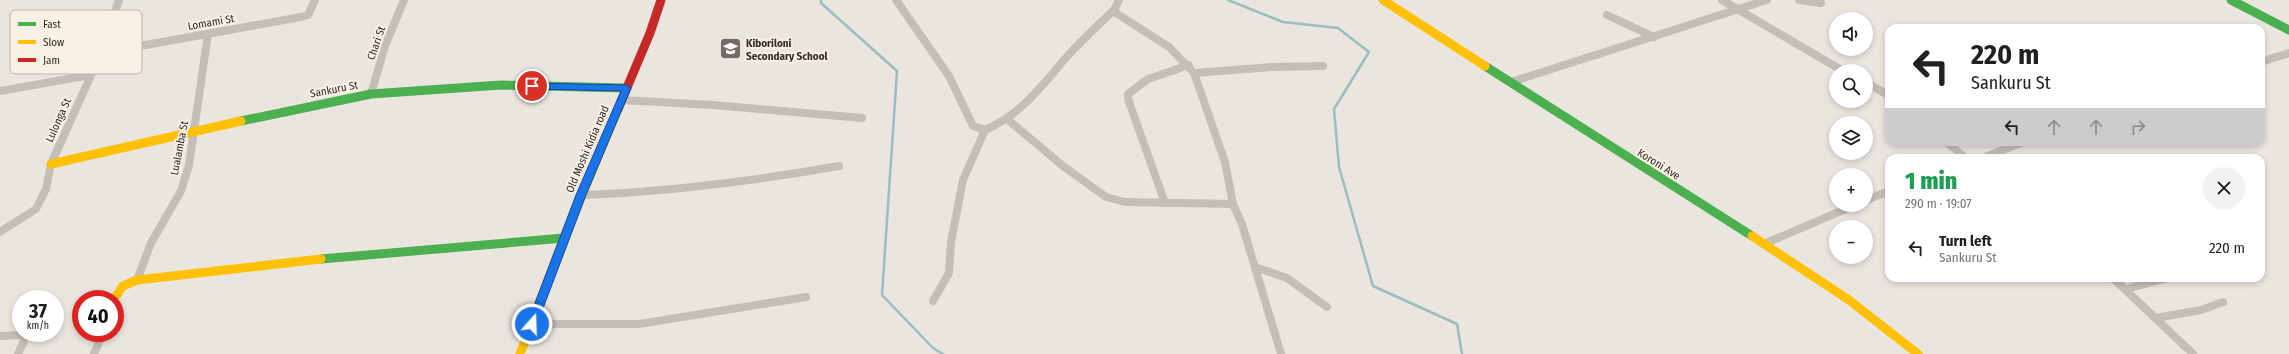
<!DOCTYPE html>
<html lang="en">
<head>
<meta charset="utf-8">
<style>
	body { margin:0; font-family:"Fira Sans Condensed",sans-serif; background:#f2f2f2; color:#202124; height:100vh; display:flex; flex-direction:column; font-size:15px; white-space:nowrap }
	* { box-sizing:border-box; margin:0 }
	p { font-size:13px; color:#757577 }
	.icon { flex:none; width:22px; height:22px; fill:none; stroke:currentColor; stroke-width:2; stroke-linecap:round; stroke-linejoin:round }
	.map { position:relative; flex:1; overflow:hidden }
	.sheet { position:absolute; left:1885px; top:154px; width:380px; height:128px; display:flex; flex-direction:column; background:#fff; border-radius:12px; box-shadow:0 2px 6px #0003 }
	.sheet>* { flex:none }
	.top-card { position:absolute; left:1885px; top:24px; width:380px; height:122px; border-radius:12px; box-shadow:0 2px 6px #0003; background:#fff; color:#202124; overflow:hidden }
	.fabs { position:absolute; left:1829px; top:12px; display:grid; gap:8px }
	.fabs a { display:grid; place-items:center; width:44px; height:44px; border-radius:50%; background:#fff; box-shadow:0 2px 6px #0003; font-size:20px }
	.speed { position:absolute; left:12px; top:290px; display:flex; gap:8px; font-size:20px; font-weight:700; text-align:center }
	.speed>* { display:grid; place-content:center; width:52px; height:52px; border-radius:50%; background:#fff; box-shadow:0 2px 6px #0003; line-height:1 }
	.speed small { font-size:10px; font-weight:400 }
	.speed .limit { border:6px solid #d22; background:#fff; color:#111 }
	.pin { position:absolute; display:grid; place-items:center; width:34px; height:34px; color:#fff; margin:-17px; border:2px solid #fff; border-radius:50%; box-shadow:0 1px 4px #0007 }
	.me { position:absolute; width:44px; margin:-22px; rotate:20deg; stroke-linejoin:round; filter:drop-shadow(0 0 3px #0008) }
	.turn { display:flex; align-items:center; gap:14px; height:84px; padding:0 20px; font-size:18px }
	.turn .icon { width:52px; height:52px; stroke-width:2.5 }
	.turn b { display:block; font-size:28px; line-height:34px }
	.lanes { display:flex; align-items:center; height:38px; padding:0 20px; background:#0003; justify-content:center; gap:20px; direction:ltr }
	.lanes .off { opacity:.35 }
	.round { display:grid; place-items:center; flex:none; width:42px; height:42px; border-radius:21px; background:#f2f2f2 }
	.summary { display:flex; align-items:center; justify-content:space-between; height:68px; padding:0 20px }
	h1 { font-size:24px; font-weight:800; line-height:30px; color:#1e9e55 }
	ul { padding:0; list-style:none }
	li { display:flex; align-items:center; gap:12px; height:52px; padding:0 20px }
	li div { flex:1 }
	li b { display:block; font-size:15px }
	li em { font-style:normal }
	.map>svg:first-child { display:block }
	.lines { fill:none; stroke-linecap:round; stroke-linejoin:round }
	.stream { stroke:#9abdbd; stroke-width:2.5 }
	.street { stroke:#c4beb8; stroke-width:8 }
	.fast { stroke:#4caf50; stroke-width:9 }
	.slow { stroke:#ffc107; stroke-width:9 }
	.jam { stroke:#c62828; stroke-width:9 }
	.route { fill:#1a73e8; stroke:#114b97 }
	.labels { text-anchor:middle; stroke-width:4; stroke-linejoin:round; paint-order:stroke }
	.street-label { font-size:11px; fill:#352b26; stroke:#f9f0e5 }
	.poi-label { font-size:11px; font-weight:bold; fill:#352b26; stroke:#f9f0e5; text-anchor:start }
	.key { fill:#f9f0e5; stroke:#beb5ac; stroke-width:1 }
	.key-label { font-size:11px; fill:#352b26 }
</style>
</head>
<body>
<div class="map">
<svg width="2289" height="354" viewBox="0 0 2289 354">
	<rect width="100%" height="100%" fill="#ebe5df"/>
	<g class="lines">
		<g class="stream">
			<polyline points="821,0 821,3 897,71 882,295 933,348 943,354"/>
			<polyline points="1228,0 1283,22 1338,28 1369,52 1334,109 1339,167 1373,286 1457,324 1462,354"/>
		</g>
		<g class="street">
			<path d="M896,0L949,76L973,126L985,130C1020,115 1040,88 1064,60C1080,42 1097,26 1114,10"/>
			<polyline points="1119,0 1114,10 1116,13 1169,47 1194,73 1225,162 1233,204 1242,224 1281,354"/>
			<polyline points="1722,0 1843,71"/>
			<polyline points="1799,0 1821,3"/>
			<polyline points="1607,15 1654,37"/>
			<polyline points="101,53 301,17 308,15 315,0"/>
			<polyline points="2261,62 2289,53"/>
			<polyline points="1194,73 1272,67 1323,66"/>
			<polyline points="1511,82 1767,0"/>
			<polyline points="1866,82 1889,96"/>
			<polyline points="0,91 90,75"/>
			<polyline points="371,94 385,46 404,0"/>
			<polyline points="621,100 713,105 862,118"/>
			<polyline points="1007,119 1063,166 1106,197 1125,202 1233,204"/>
			<polyline points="1946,142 1966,158"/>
			<polyline points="1983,158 2023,142"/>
			<path d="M581,195C668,192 753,181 839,166"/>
			<polyline points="1866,200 1889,191"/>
			<polyline points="1165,203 1128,99 1128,94 1148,79 1189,65"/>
			<polyline points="0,232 36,209 46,189 51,164 101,53 119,0"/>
			<polyline points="1764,244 1855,205"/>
			<polyline points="1255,267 1287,278 1327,307"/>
			<polyline points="2113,278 2193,354"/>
			<polyline points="137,280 151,243 181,191 189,165 208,34"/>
			<polyline points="2126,289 2168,278"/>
			<polyline points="933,301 949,273 951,242 963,180 985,130"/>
			<polyline points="2156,318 2201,310 2223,302"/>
			<polyline points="532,324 639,324 806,297"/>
			<polyline points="0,336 23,335 24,341 18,354"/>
			<polyline points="94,354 103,333"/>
		</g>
		<g class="fast">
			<polyline points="2231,0 2289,30"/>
			<polyline points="1485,66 1752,236"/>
			<polyline points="241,121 371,94 501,85 627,88"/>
			<polyline points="321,259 564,238"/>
		</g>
		<g class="slow">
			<polyline points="1383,0 1485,66"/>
			<polyline points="51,164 241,121"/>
			<polyline points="1752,236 1849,300 1918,354"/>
			<polyline points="114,299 123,286 137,280 321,259"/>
			<polyline points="520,354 564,238 618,109"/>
		</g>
		<polyline class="jam" points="618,109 650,33 661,0"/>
	</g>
	<polygon class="route" points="532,83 627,85 631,88 586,195 537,324 532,328 527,324 576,195 621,91 532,89 528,86"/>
	<defs>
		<symbol id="school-square" viewBox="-11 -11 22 22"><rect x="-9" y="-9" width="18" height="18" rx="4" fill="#756c67" stroke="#f9f0e5"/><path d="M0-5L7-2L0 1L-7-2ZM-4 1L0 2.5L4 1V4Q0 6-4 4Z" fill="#fff"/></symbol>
	</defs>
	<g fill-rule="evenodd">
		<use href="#school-square" x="718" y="36" width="25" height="25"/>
	</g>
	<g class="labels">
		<g class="street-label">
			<text transform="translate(211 22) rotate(-10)" y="4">Lomami St</text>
			<text transform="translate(376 43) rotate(-71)" y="4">Chari St</text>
			<text transform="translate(334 89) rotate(-11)" y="4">Sankuru St</text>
			<text transform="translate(58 120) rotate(-66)" y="4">Lulonga St</text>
			<text transform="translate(179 148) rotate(-79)" y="4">Lualamba St</text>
			<text transform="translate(587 149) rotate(-67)" y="4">Old Moshi Kidia road</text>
			<text transform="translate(1659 164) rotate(32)" y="4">Koroni Ave</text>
		</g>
		<g class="poi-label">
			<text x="746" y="47">Kiboriloni<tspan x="746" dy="13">Secondary School</tspan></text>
		</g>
	</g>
	<rect x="10" y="10" width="132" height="64" rx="6" class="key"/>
	<rect x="18" y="22" width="18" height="4" fill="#4caf50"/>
	<rect x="18" y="40" width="18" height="4" fill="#ffc107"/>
	<rect x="18" y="58" width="18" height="4" fill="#c62828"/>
	<g class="key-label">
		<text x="43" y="28">Fast</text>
		<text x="43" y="46">Slow</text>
		<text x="43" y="64">Jam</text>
	</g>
</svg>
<div class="fabs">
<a><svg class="icon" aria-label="sound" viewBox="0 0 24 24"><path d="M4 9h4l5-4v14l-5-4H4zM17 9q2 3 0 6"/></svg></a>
<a><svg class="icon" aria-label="search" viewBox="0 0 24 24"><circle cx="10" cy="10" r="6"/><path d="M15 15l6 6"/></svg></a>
<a><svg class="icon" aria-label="layers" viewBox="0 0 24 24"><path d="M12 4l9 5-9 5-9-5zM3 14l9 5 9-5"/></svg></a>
<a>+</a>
<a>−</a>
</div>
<div class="speed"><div>37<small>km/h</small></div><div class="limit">40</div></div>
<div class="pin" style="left:532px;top:86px;background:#d93025"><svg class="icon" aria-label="arrive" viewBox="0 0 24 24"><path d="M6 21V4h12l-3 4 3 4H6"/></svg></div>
<svg class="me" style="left:532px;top:324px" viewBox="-20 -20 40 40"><circle r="17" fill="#1a73e8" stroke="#fff" stroke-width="3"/><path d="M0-11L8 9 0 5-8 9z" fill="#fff"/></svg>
<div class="top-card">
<div class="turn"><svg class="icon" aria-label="left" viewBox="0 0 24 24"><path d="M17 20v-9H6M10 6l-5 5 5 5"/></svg><div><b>220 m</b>Sankuru St</div></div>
<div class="lanes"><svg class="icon" aria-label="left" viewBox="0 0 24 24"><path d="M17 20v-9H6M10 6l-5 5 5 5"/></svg><svg class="icon off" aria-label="ahead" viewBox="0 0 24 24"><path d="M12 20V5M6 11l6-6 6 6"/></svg><svg class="icon off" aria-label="ahead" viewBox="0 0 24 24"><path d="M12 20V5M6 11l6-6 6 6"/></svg><svg class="icon off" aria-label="right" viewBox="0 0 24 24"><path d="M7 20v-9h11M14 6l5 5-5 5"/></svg></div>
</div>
<section class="sheet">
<div class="summary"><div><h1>1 min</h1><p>290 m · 19:07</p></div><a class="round"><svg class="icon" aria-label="close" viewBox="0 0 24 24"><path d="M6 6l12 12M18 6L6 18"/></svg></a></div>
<ul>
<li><svg class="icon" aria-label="left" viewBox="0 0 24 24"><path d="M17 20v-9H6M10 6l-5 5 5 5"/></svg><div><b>Turn left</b><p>Sankuru St</p></div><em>220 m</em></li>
</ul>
</section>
</div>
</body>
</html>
